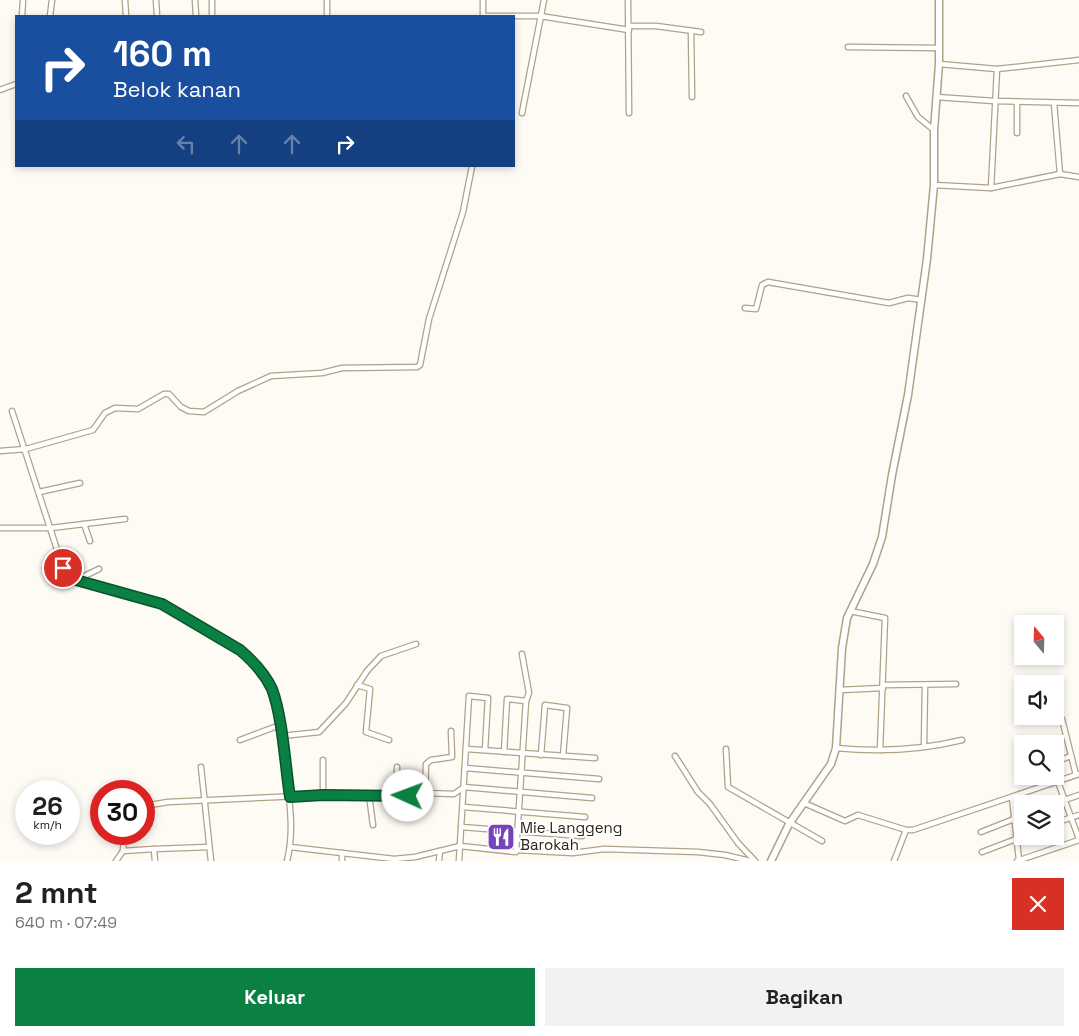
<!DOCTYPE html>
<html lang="id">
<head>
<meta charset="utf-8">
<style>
	body { margin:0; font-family:"Space Grotesk",sans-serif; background:#f2f2f2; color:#202124; height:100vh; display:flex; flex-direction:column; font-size:19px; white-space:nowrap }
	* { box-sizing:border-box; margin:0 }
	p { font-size:16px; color:#757577 }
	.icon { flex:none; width:28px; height:28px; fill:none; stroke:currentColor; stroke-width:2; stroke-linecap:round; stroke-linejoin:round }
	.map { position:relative; height:861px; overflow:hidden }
	.drawer { display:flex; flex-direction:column; background:#fff; flex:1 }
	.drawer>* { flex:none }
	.banner { position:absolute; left:15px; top:15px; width:500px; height:152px; border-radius:0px; box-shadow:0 2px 8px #0003; background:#1a4fa0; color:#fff; overflow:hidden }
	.needle { width:32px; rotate:341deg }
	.buttons { position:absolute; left:1014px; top:615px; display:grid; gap:10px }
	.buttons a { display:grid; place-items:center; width:50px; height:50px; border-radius:0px; background:#fff; box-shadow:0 2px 8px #0003; font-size:25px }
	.speed { position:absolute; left:15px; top:780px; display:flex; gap:10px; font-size:25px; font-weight:700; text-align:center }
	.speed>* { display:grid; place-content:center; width:65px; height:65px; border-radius:50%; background:#fff; box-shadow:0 2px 8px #0003; line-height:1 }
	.speed small { font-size:12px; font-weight:400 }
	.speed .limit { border:8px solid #d22; background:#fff; color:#111 }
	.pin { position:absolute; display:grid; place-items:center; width:42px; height:42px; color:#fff; margin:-21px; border:2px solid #fff; border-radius:50%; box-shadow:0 1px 5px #0007 }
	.me { position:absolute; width:55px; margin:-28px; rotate:272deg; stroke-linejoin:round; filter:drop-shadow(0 0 4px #0008) }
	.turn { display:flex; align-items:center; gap:18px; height:105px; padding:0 15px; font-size:22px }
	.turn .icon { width:65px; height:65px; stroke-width:2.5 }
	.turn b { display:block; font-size:35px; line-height:42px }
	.lanes { display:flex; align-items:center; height:48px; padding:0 15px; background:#0003; justify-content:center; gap:25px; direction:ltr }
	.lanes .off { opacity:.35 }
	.round { display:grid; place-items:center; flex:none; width:52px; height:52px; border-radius:0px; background:#f2f2f2 }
	.head { display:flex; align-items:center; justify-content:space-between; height:85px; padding:0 15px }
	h1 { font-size:30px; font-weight:600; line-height:38px }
	.primary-button { display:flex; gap:10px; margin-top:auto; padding:10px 15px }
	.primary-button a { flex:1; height:58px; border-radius:0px; background:#0b8043; color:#fff; font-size:20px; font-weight:600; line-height:58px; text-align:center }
	.primary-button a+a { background:#f2f2f2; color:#202124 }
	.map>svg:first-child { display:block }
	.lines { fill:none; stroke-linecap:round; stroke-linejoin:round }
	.street-casing { stroke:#afa286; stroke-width:7 }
	.secondary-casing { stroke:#afa286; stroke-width:9 }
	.street { stroke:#fff; stroke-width:4.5 }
	.secondary { stroke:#fff; stroke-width:6 }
	.route-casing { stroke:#07532c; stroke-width:12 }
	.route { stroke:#0b8043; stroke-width:9 }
	.labels { text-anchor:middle; stroke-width:4; stroke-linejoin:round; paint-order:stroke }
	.poi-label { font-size:15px; fill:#2b251a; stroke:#fff; text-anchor:start }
</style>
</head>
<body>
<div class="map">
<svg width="1079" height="861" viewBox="0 0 1079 861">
	<rect width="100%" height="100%" fill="#fefbf5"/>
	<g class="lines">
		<defs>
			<g id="street">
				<polyline points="125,0 126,16"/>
				<polyline points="156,0 157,16"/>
				<polyline points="195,0 196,16"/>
				<polyline points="212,0 212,16"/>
				<polyline points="628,0 629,113"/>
				<polyline points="22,16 23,0"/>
				<polyline points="50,16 52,0"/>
				<polyline points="327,16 327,0"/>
				<polyline points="483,16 540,16 629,30"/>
				<polyline points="483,16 483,0"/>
				<polyline points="630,26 656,26 701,32"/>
				<polyline points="691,31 692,97"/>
				<polyline points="848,47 939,48"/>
				<polyline points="939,64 997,69 1079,60"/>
				<polyline points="0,90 16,84"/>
				<polyline points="906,96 918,117 934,130"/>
				<polyline points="936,97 994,101 1079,103"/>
				<polyline points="1054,103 1060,174"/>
				<polyline points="522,113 544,0"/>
				<polyline points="1017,133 1017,102"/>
				<polyline points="934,185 991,188 1060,174 1079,177"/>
				<polyline points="991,188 997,69"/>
				<polyline points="745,308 756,309 762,285 768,282 889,303 908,298 922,300"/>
				<path d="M12,411L63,568C74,589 139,595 161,604C179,611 195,623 211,633C220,638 231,643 240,650C280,678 283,734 287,778C290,805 294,834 287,861"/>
				<polyline points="0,451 26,449 93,430 105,413 115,408 138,409 164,394 169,394 181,407 189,411 204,412 238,391 271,376 322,373 342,368 417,367 420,365 429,319 463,212 472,166"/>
				<polyline points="39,492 80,483"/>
				<polyline points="84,524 90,541"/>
				<polyline points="0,528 51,528 125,519"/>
				<polyline points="76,580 99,569"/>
				<polyline points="850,611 885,618 880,750"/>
				<polyline points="357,685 370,689 366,732 389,740"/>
				<polyline points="883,685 956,684"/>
				<polyline points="840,690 883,688"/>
				<polyline points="1062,719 1076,775"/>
				<polyline points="282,736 319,732 346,703 367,671 381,656 416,644"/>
				<polyline points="240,740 280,725"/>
				<polyline points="924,746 925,685"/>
				<path d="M836,748C877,752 921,750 962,740"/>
				<polyline points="466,749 595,758"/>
				<polyline points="726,749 728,787 822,841"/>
				<polyline points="504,752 507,699 526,701"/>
				<polyline points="541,755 545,705 567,708 563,756"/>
				<polyline points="675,756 698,792 710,804 738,843 755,861"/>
				<polyline points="323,760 323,795"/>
				<polyline points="1055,762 1071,756"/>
				<polyline points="201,767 211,861"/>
				<polyline points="397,767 397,796"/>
				<polyline points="465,768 599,779"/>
				<polyline points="1047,776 1050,784"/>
				<polyline points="1058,782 1079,839"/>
				<polyline points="425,793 454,794 464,787 592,798"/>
				<polyline points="369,795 373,825"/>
				<polyline points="1012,797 1019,860"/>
				<polyline points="804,803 845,821 858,815 906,830 913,830 1079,774"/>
				<polyline points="1053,804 1079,795"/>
				<polyline points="144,806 168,802 323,795 419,797 425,793 426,764 431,760 452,757 451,731"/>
				<polyline points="463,807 585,817"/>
				<polyline points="1014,817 1022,814"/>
				<polyline points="1055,823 1079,815"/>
				<polyline points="461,827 582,836"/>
				<polyline points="981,832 1014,819"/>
				<polyline points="290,847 394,859 415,857 460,846 516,852 526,701 529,693 522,654"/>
				<polyline points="516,850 573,853 604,849 698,852 725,855 750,861"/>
				<polyline points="123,851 154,849"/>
				<polyline points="982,852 1016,839"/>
				<polyline points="116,861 123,851 124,834"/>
				<polyline points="155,861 154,849 209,847"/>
				<polyline points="342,861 342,853"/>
				<polyline points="439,861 440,851"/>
				<polyline points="459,861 469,696 488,698 485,750"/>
				<polyline points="894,861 906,830"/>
				<polyline points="1017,861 1079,840"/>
			</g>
			<polyline id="secondary" points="771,861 789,824 831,764 836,748 842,648 847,618 873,564 882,537 892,475 908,395 927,259 934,185 934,130 939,64 939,0"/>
		</defs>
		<use href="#street" class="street-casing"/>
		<use href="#secondary" class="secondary-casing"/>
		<use href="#street" class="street"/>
		<use href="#secondary" class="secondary"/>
	</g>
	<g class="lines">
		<defs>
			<path id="route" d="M63,568L67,575L76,580L162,604L240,650C253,661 265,674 272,689C283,719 285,765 290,797L323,795L408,796"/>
		</defs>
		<use href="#route" class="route-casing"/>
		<use href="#route" class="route"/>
	</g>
	<defs>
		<symbol id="restaurant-square" viewBox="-11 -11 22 22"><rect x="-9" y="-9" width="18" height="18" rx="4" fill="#7543bb" stroke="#fff"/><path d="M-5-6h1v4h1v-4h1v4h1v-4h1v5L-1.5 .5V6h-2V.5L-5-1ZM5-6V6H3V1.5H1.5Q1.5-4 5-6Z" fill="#fff"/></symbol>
	</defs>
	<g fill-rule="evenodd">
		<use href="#restaurant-square" x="485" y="821" width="32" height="32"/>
	</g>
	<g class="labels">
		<g class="poi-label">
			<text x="520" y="833">Mie Langgeng<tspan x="520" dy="17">Barokah</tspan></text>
		</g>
	</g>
</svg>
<div class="buttons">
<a><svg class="needle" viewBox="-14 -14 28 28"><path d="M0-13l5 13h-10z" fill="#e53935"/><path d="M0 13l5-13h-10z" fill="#757577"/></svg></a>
<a><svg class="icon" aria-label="sound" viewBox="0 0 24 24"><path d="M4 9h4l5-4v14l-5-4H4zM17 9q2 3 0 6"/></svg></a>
<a><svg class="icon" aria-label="search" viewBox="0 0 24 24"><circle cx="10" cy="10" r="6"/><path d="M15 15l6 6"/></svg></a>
<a><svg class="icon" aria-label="layers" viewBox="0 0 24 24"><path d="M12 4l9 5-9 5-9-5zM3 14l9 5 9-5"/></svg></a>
</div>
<div class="speed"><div>26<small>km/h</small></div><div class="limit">30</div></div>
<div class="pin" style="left:63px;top:568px;background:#d93025"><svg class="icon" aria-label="arrive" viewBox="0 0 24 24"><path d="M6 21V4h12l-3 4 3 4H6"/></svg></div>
<svg class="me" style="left:408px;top:796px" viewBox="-20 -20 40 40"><circle r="19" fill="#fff"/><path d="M0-13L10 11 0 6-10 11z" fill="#0b8043"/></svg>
<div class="banner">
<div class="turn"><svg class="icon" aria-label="right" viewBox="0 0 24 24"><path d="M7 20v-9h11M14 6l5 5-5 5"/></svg><div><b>160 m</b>Belok kanan</div></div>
<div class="lanes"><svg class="icon off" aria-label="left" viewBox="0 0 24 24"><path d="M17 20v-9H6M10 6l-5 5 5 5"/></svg><svg class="icon off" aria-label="ahead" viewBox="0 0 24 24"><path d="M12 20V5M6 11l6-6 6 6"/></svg><svg class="icon off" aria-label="ahead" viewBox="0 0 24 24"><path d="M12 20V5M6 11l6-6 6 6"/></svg><svg class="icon" aria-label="right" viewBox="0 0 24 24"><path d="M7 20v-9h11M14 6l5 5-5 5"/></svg></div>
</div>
</div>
<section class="drawer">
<div class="head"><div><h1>2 mnt</h1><p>640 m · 07:49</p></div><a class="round" style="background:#d93025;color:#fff"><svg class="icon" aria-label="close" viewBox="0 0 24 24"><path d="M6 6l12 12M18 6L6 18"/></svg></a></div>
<div class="primary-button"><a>Keluar</a><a>Bagikan</a></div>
</section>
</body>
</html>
